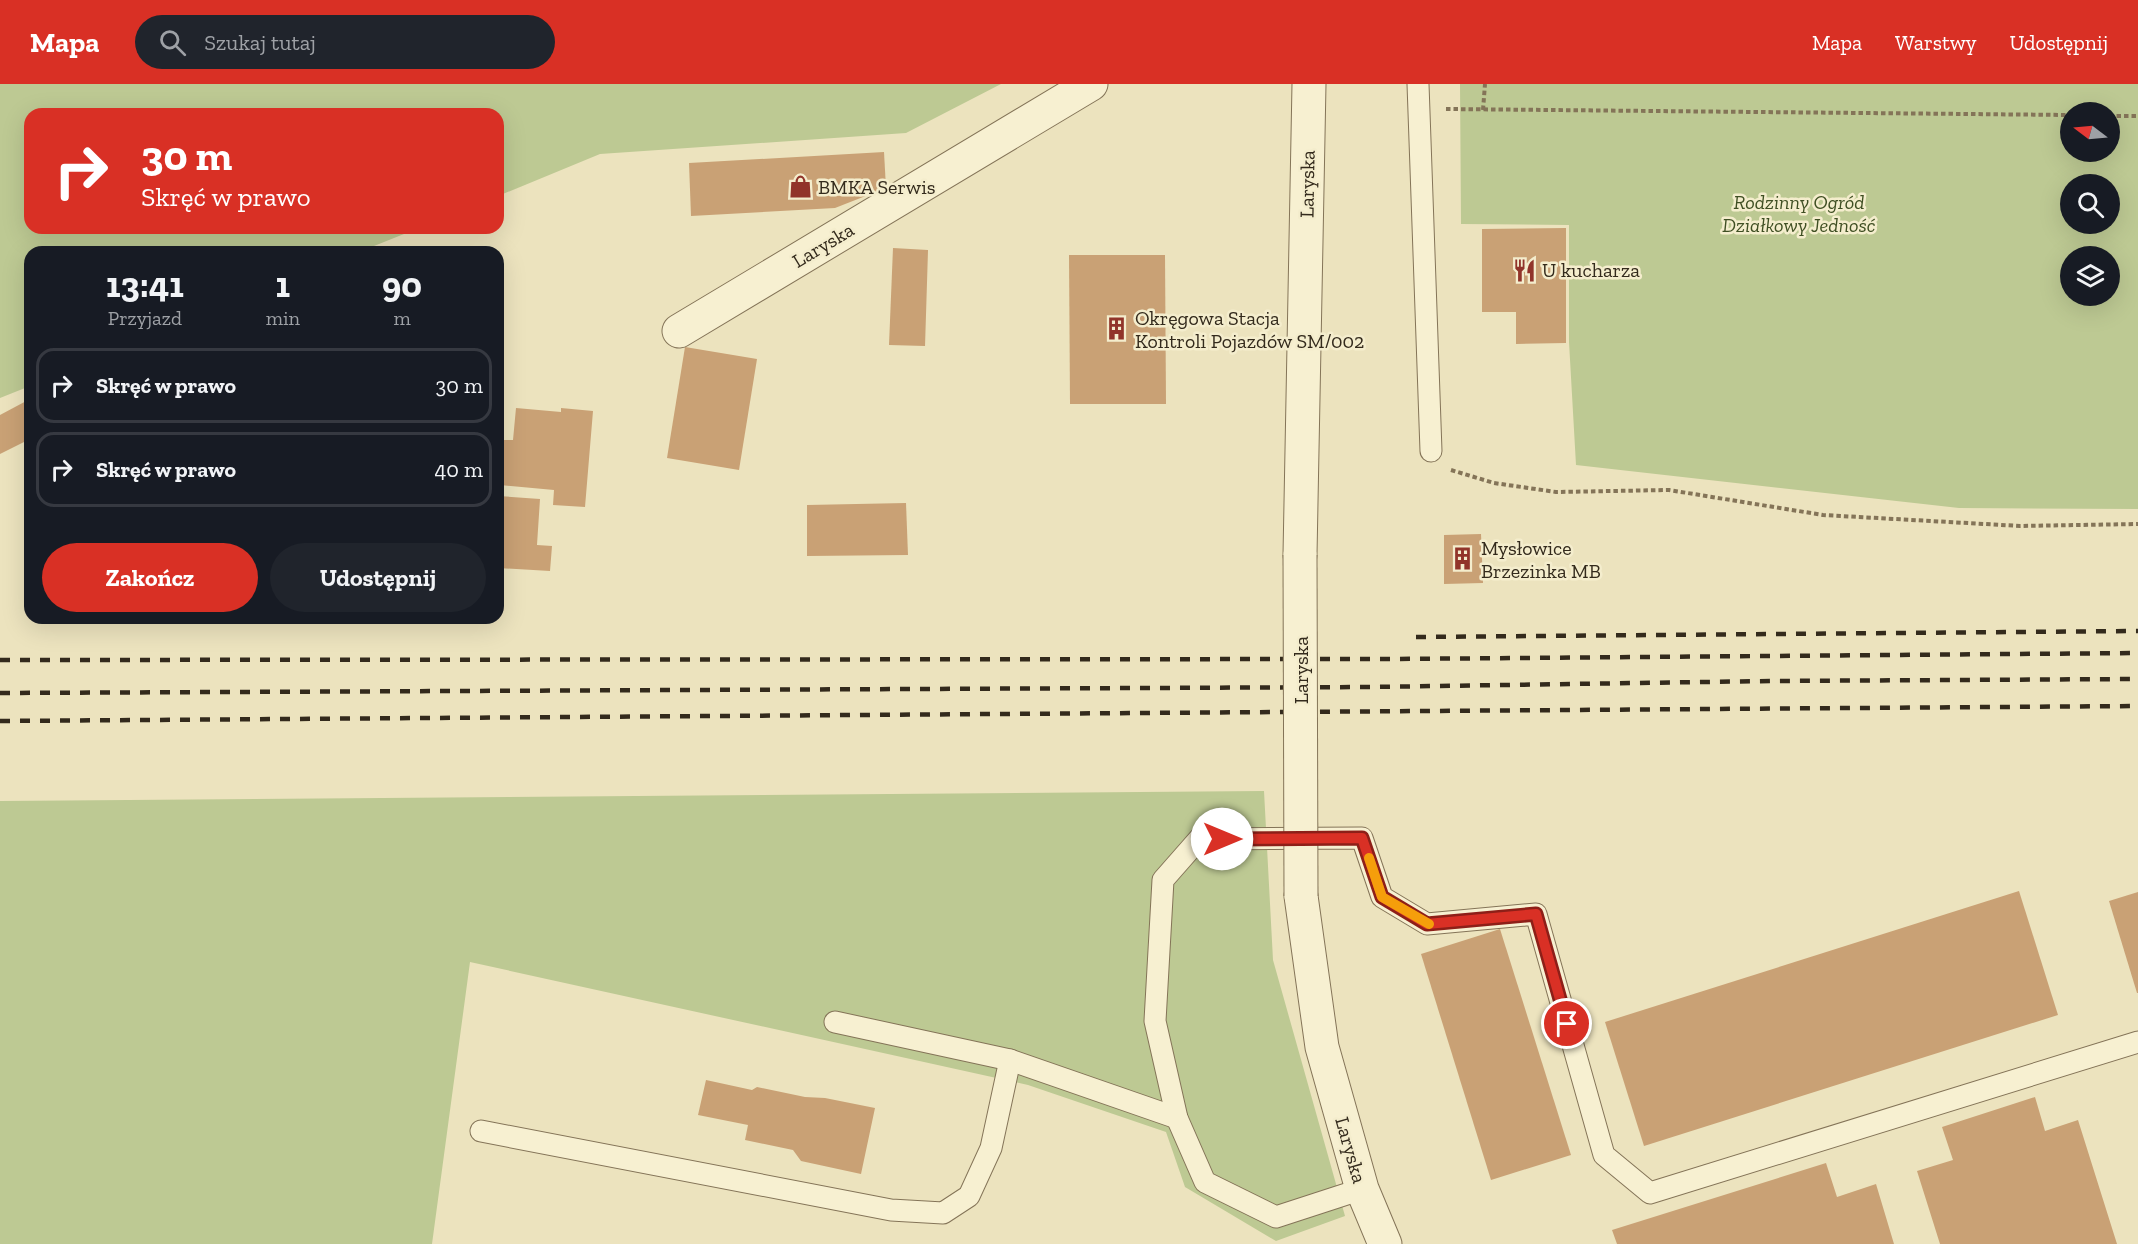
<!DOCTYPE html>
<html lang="pl">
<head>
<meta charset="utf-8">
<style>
	body { margin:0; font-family:"Zilla Slab",serif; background:#20242c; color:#f1f3f6; height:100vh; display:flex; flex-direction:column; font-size:22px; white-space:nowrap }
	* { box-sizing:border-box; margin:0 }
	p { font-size:20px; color:#9ea1a6 }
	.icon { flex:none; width:33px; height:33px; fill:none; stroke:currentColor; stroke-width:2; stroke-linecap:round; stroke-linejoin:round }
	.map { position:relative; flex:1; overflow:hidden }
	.details { position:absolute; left:24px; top:162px; width:480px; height:378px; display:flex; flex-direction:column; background:#171b24; border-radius:18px; box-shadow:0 6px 24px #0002 }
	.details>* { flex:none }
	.guide { position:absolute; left:24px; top:24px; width:480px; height:126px; border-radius:18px; box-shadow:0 6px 24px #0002; background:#d93025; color:#fff; overflow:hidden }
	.needle { width:39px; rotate:286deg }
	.buttons { position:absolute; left:2060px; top:18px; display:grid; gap:12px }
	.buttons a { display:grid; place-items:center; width:60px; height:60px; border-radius:50%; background:#171b24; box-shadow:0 6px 24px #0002; font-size:30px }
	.pin { position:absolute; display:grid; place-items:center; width:51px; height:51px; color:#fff; margin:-26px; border:3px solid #fff; border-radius:50%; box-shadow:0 2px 6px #0007 }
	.me { position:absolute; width:66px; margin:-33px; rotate:90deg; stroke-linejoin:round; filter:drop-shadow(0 0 4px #0008) }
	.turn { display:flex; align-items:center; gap:21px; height:126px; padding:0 18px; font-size:27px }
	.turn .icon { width:78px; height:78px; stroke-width:2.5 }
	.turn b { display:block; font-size:42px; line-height:51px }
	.eta { display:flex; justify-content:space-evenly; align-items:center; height:102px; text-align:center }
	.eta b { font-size:36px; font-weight:800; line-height:42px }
	.primary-button { display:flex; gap:12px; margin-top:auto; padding:12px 18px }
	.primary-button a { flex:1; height:69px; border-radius:36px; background:#d93025; color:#fff; font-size:24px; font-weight:800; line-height:69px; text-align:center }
	.primary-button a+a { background:#20242c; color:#f1f3f6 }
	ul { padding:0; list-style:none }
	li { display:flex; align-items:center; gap:18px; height:75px; margin:0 12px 9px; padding:0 6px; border:3px solid #363941; border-radius:18px }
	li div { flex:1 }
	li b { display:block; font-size:22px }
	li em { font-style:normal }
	header { display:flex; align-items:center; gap:36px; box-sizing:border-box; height:84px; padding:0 30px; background:#d93025; color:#fff }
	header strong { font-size:28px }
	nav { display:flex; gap:33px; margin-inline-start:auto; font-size:21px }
	.search { width:420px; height:54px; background:#20242c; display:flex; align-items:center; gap:15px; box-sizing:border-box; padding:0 21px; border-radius:33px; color:#9ea1a6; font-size:22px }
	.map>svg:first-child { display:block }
	.green { fill:#bdc993; fill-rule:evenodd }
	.building { fill:#c9a175 }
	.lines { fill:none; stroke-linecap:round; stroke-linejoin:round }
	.service-casing { stroke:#847458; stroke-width:23 }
	.minor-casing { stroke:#847458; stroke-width:35 }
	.tertiary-casing { stroke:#847458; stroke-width:35 }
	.path { stroke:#847458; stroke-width:4; stroke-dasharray:4.5 3; stroke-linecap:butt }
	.service { stroke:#f7f0d1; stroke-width:21 }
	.minor { stroke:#f7f0d1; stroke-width:33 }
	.tertiary { stroke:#f7f0d1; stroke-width:33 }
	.rail { stroke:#332a1c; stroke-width:4.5; stroke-dasharray:10 10; stroke-linecap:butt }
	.tertiary-bridge-casing { stroke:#847458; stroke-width:35; stroke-linecap:butt }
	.tertiary-bridge { stroke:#f7f0d1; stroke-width:33 }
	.route-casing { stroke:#8d1f18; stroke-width:15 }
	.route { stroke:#d93025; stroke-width:10 }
	.slow { stroke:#f59e0b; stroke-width:10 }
	.labels { text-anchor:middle; stroke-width:5; stroke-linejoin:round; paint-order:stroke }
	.street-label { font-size:20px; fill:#332a1c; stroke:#f4edcd }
	.poi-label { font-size:20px; fill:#332a1c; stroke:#f4edcd; text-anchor:start }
	.park-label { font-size:20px; font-style:italic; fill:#3f4f23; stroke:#f4edcd }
</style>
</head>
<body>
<header>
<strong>Mapa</strong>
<div class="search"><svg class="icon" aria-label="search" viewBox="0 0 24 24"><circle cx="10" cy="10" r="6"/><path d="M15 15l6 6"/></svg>Szukaj tutaj</div>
<nav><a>Mapa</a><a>Warstwy</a><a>Udostępnij</a></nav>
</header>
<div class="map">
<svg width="2138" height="1160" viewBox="0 0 2138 1160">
	<rect width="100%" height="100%" fill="#ece3be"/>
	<g class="green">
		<polygon points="0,0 1001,0 906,49 600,70 498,112 498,30 30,30 30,144 419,144 359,168 30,168 30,302 0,314"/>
		<path d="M1460,0H2138V425L1959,424L1576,381L1569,258V141L1461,140ZM2109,28V68H2070V28ZM2070,100H2109V140H2070ZM2109,172V212H2070V172Z"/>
		<polygon points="1264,707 1273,876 1345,1132 1276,1157 1185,1103 1166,1048 1028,1001 470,878 432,1160 0,1160 0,717"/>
	</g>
	<g class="building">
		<polygon points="884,68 886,104 835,124 691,132 689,79"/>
		<polygon points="1566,144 1566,259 1516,260 1516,228 1482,228 1482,145"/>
		<polygon points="893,164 928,166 925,262 889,261"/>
		<polygon points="1069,171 1165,171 1166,320 1070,320"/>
		<polygon points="685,263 757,275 739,386 667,374"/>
		<polygon points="30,315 30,355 0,370 0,331"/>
		<polygon points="516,324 561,328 561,324 593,327 585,423 553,421 554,406 500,401 504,356 513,356"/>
		<polygon points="498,412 540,415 537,461 552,462 550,487 498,484"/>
		<polygon points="906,419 908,471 807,472 807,421"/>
		<polygon points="1481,450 1483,499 1444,500 1444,451"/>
		<polygon points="2019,807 2058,931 1644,1062 1605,938"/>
		<polygon points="2138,808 2138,909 2137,909 2109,817"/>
		<polygon points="1500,845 1571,1071 1491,1096 1421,870"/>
		<polygon points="706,996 752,1006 757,1003 805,1013 825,1014 875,1024 861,1090 801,1077 793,1066 745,1056 748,1041 698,1031"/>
		<polygon points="2035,1013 2045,1047 2078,1036 2117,1160 1940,1160 1917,1087 1953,1076 1942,1043"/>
		<polygon points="1826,1079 1837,1113 1876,1100 1894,1160 1617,1160 1612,1146"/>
	</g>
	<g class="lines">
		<defs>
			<g id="service">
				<polyline points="1418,0 1431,367"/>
				<polyline points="835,938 1010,976 1177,1034"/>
				<polyline points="481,1047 891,1126 943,1129 969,1112 991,1064 1010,976"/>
				<polyline points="1362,1105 1276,1133 1205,1098 1177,1034 1155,937 1163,796 1199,755 1362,754 1382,813 1427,840 1536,830 1604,1071 1650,1109 2138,958"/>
			</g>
			<polyline id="minor" points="679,247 1091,0"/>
			<g id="tertiary">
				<polyline points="1300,471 1309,0"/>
				<polyline points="1301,812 1322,963 1362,1105 1385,1160"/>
			</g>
		</defs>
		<use href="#service" class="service-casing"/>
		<use href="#minor" class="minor-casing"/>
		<use href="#tertiary" class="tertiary-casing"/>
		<g class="path">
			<polyline points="1446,25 2070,31"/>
			<polyline points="1483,26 1485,0"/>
			<polyline points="2109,32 2138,32"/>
			<polyline points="1451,386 1494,399 1556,408 1669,406 1823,431 2020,442 2138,440"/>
		</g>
		<use href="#service" class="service"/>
		<use href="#minor" class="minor"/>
		<use href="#tertiary" class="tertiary"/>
		<g class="rail">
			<polyline points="1416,553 2138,547"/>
			<polyline points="0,576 1393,575 2138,569"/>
			<polyline points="0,609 1370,603 1771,597 2138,595"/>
			<polyline points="0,637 2138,622"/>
		</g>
		<defs>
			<polyline id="tertiary-bridge" points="1300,471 1301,812"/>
		</defs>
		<use href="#tertiary-bridge" class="tertiary-bridge-casing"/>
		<use href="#tertiary-bridge" class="tertiary-bridge"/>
	</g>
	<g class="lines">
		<defs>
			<polyline id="route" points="1222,755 1362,754 1382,813 1427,840 1536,830 1567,940"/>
		</defs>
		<use href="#route" class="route-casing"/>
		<use href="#route" class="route"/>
		<polyline class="slow" points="1369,774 1382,813 1429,840"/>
	</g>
	<defs>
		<symbol id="shop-bare" viewBox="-9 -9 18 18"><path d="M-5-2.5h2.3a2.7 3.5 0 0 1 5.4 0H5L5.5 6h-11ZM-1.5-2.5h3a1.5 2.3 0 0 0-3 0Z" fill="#91342a" stroke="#f4edcd" stroke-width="2.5" paint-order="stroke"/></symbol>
		<symbol id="restaurant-bare" viewBox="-9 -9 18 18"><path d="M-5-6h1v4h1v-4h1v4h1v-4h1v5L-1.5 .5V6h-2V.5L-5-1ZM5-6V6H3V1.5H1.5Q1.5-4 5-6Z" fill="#91342a" stroke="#f4edcd" stroke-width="2.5" paint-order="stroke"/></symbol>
		<symbol id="building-bare" viewBox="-9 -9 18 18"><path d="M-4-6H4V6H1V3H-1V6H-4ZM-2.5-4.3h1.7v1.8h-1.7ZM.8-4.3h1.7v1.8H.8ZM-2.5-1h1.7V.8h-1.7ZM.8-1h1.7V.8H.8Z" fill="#91342a" stroke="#f4edcd" stroke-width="2.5" paint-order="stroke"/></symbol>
	</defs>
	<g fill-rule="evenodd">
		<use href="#shop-bare" x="784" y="86" width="33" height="33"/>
		<use href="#restaurant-bare" x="1508" y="170" width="33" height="33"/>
		<use href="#building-bare" x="1100" y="228" width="33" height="33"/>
		<use href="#building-bare" x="1446" y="458" width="33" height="33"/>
	</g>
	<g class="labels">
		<g class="street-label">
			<text transform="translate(1307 100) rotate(-89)" y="7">Laryska</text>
			<text transform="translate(823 161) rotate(-31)" y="7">Laryska</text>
			<text transform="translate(1301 586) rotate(-90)" y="7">Laryska</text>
			<text transform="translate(1351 1066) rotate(74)" y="7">Laryska</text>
		</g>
		<g class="poi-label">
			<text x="818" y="110">BMKA Serwis</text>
			<text x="1542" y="193">U kucharza</text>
			<text x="1135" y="241">Okręgowa Stacja<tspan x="1135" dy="23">Kontroli Pojazdów SM/002</tspan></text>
			<text x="1481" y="471">Mysłowice<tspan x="1481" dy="23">Brzezinka MB</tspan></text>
		</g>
		<g class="park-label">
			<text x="1799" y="125">Rodzinny Ogród<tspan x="1799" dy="23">Działkowy Jedność</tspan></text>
		</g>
	</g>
</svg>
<div class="buttons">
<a><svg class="needle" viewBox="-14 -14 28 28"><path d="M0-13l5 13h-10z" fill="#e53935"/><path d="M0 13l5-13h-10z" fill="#9ea1a6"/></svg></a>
<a><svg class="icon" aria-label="search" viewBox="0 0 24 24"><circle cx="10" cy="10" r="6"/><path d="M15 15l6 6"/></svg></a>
<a><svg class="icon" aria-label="layers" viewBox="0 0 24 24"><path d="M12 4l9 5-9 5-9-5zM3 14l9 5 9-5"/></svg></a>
</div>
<div class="pin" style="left:1567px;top:940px;background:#d93025"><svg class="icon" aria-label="arrive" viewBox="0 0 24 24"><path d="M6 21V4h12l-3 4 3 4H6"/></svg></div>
<svg class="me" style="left:1222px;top:755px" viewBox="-20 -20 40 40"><circle r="19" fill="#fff"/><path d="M0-13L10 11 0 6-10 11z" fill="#d93025"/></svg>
<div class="guide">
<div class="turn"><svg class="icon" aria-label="right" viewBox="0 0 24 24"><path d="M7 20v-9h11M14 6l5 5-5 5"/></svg><div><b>30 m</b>Skręć w prawo</div></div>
</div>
<section class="details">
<div class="eta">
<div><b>13:41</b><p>Przyjazd</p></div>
<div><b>1</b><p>min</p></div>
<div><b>90</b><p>m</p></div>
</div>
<ul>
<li><svg class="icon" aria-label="right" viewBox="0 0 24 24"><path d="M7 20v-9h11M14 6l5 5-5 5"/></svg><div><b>Skręć w prawo</b></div><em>30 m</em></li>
<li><svg class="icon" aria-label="right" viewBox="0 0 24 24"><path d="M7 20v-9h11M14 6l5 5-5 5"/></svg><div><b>Skręć w prawo</b></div><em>40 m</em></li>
</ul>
<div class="primary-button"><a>Zakończ</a><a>Udostępnij</a></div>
</section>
</div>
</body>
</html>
